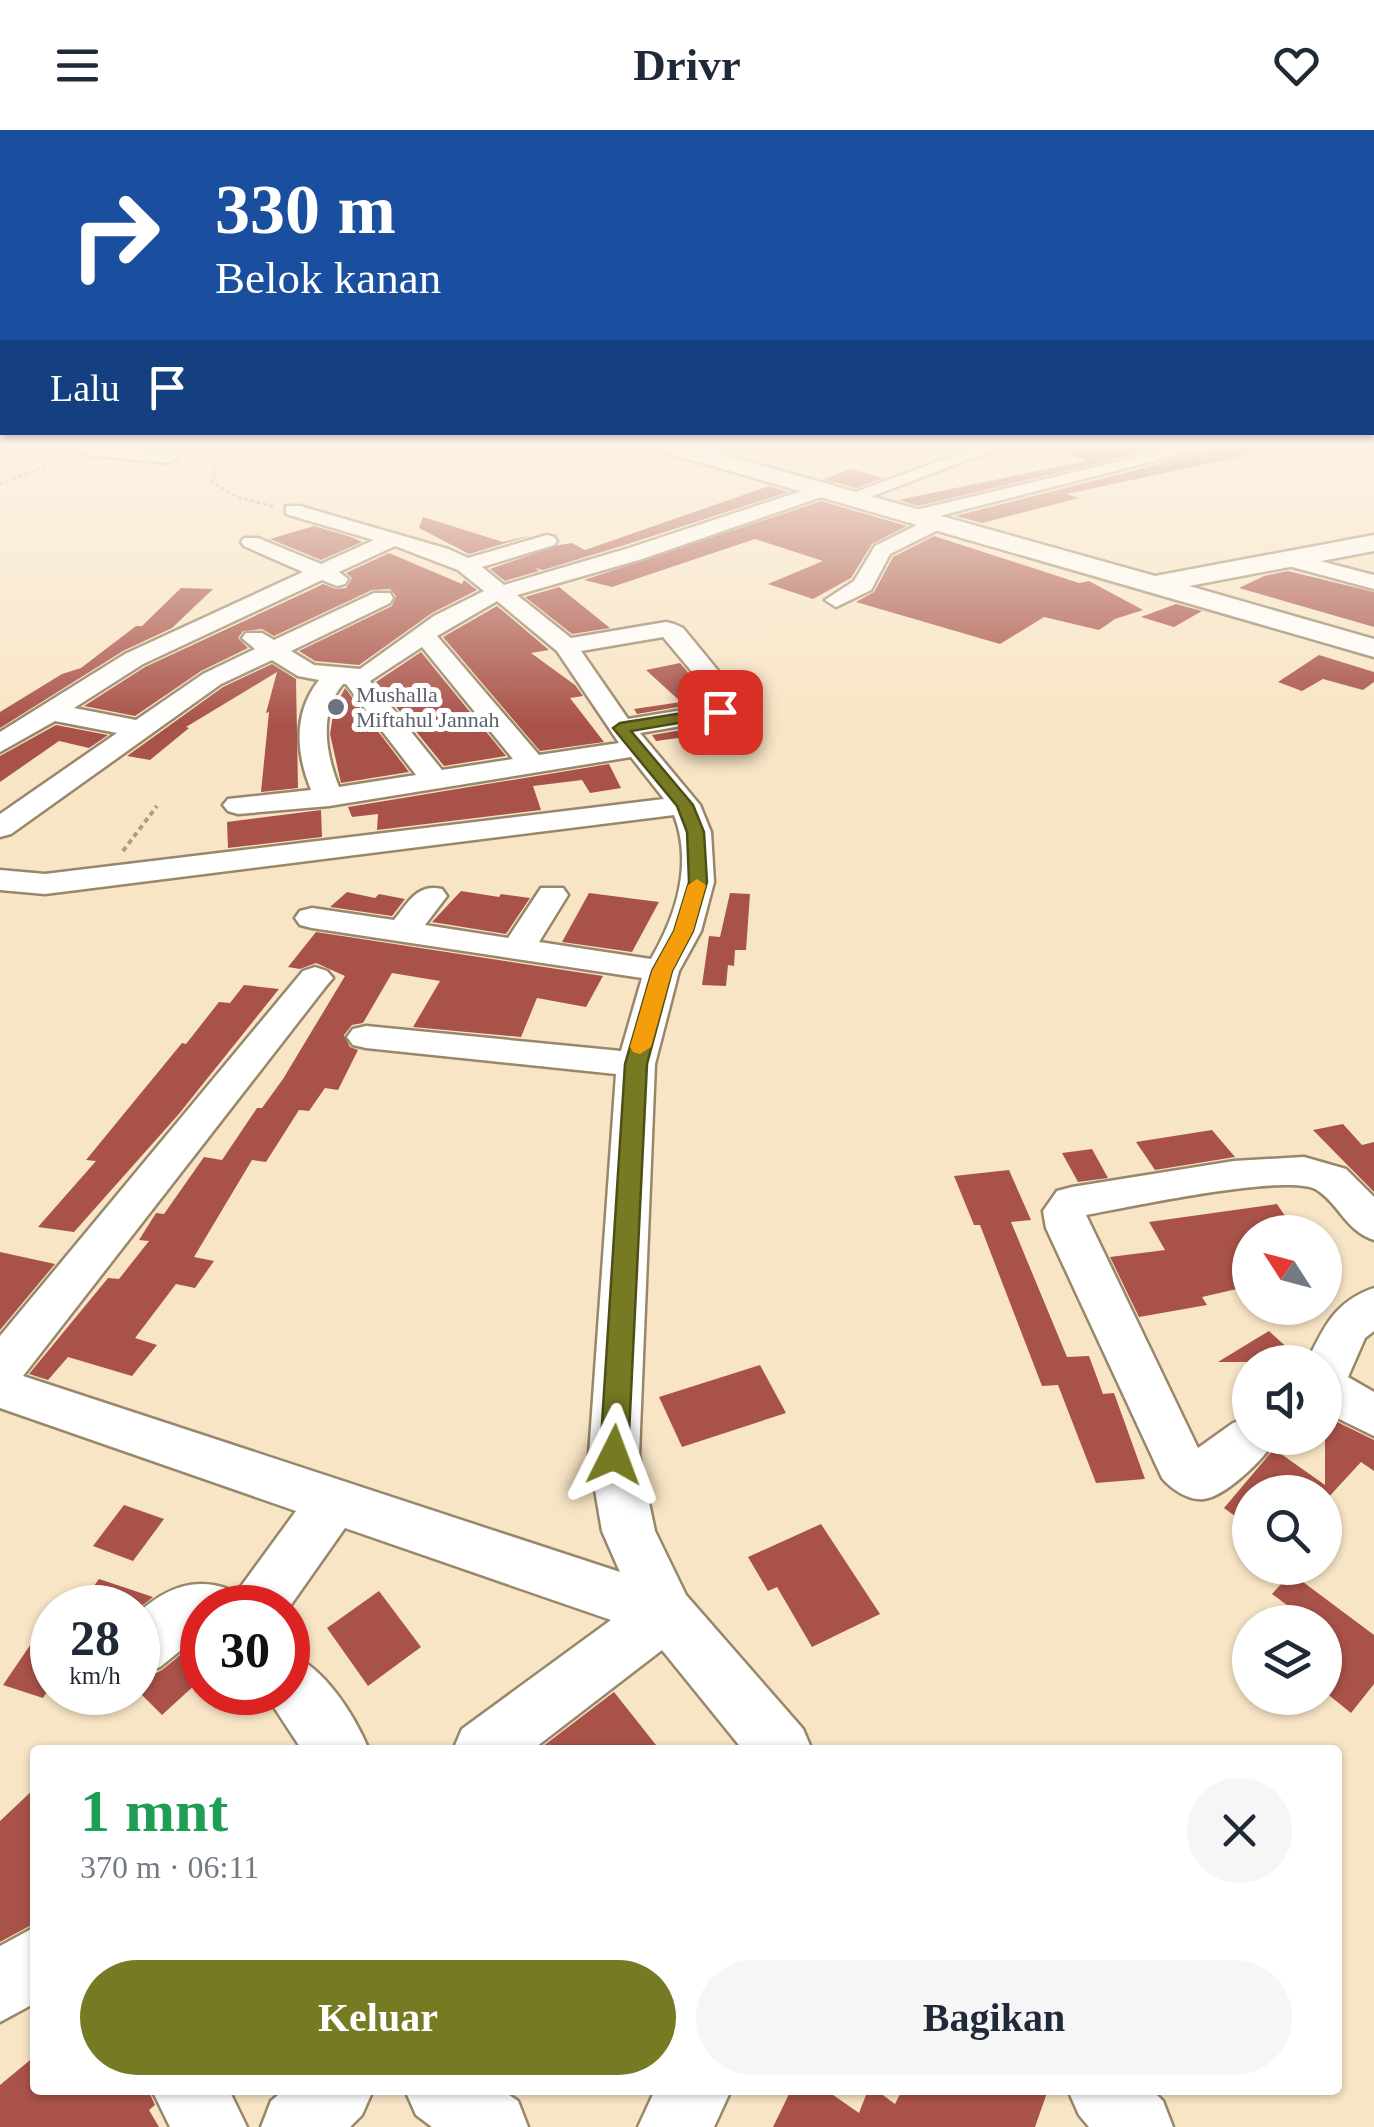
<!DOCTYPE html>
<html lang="id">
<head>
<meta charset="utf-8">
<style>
	body { margin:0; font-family:Georgia,serif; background:#f6f6f7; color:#1f2937; height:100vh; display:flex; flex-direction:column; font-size:38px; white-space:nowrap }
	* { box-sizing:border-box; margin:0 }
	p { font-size:32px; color:#747a83 }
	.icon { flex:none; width:55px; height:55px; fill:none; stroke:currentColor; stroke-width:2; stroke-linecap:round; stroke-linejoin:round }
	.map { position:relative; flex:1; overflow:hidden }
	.panel { position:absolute; left:30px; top:1615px; width:1312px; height:350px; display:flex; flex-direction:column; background:#fff; border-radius:10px; box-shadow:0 2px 8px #0004 }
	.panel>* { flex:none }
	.top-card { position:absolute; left:0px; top:0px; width:1375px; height:305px; box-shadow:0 2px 8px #0004; background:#1a4fa0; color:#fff; overflow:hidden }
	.needle { width:65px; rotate:306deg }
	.tools { position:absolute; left:1232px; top:1085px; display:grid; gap:20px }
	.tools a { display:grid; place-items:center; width:110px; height:110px; border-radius:50%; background:#fff; box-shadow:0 2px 8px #0004; font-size:50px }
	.speed { position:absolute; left:30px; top:1455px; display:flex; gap:20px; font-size:50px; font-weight:700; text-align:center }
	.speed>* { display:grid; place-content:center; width:130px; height:130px; border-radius:50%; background:#fff; box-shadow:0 2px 8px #0004; line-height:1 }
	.speed small { font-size:25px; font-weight:400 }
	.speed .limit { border:15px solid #d22; background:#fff; color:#111 }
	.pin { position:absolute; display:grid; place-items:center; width:85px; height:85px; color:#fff; margin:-42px; border-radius:20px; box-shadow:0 5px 15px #0006 }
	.me { position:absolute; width:110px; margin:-55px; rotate:3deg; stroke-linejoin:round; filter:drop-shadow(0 0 8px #0008) }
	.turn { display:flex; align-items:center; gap:35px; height:210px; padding:0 50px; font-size:45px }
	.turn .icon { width:130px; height:130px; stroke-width:2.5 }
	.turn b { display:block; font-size:70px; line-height:85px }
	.then { display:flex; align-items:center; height:95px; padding:0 50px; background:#0003; gap:20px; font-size:38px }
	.round { display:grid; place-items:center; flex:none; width:105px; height:105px; border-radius:52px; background:#f6f6f7 }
	.summary { display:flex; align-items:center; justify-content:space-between; height:170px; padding:0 50px }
	h1 { font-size:60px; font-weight:800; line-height:75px; color:#1e9e55 }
	.primary-button { display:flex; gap:20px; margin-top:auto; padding:20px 50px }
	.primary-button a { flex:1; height:115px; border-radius:60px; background:#767a22; color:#fff; font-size:40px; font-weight:800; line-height:115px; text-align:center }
	.primary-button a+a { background:#f6f6f7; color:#1f2937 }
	header { display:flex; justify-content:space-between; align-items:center; height:130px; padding:0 50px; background:#fff; font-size:45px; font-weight:800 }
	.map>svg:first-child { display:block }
	.building { fill:#a95249 }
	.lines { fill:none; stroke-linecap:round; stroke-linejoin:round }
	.minor-casing { stroke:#98876a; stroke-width:5 }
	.major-casing { stroke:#98876a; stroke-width:5 }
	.path-far1 { stroke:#ac9e86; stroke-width:2.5; stroke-dasharray:4 2.5; stroke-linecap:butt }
	.path { stroke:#ac9e86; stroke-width:4; stroke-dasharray:5 4; stroke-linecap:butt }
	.minor { fill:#fff; fill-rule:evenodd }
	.major { fill:#fff; fill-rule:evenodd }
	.route { fill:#767a22; stroke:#4d4f16; stroke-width:2.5 }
	.slow { fill:#f59e0b }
	.worship-dot { fill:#6b7280; stroke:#fff; stroke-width:4 }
	.labels { text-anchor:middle; stroke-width:10; stroke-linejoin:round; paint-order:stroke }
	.far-worship-label { font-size:22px; fill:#5b616d; stroke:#fff; text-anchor:start }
</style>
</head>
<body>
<header><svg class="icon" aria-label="menu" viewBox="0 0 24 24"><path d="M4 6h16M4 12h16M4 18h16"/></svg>Drivr<svg class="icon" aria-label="heart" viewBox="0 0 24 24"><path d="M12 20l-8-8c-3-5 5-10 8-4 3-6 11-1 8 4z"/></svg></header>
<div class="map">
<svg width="1374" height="1997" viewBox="0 0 1374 1997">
	<rect width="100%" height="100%" fill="#f8e5c6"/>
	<g class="building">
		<polygon points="1049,316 1170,316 918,376 898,370 1086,331"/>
		<polygon points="1217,316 1255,316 1256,323 1067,364 1079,368 982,393 955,386 1214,320"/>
		<polygon points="851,339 884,348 856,358 823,349"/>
		<polygon points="769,356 788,362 625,415 543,440 535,438 539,441 505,451 490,439 559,415 572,413 585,420"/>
		<polygon points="821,371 907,396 872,414 851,448 813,469 768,454 823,431 755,409 612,457 584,450"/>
		<polygon points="423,387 503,412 533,405 469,424 419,398"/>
		<polygon points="314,396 351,407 362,412 321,430 270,409"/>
		<polygon points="934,406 1079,453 1089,451 1143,480 1115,489 1099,500 1044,487 1000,514 856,472 874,462 893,427"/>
		<polygon points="389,423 462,454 464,450 477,460 432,483 359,535 315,531 299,521 392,476 396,466 390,459 372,460 274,506 262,499 243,501 238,508 248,518 201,541 135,586 84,576 145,537 315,458 323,454 336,459 346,458 352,448 346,443"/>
		<polygon points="1288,441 1374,462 1374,497 1239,458 1264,446"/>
		<polygon points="559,457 610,498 572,504 525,467"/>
		<polygon points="181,458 213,459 172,498 123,521 0,598 0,582 62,544 81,538 136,496 142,496"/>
		<polygon points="1176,474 1202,481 1174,497 1141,487"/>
		<polygon points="497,476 549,520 531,523 575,555 583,566 570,568 604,612 540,621 443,507"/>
		<polygon points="421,522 506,626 444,636 376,552"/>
		<polygon points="1319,525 1374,542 1374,552 1363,560 1323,549 1302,561 1278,552"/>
		<polygon points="680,533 712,571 637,584 634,579 681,572 646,540"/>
		<polygon points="272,534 296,549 298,658 261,662 269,582 266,583 277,542 186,597 189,598 150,630 127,626 223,557"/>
		<polygon points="345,558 409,642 341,653 330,604 334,579"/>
		<polygon points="738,587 745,599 656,611 652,605 730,592"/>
		<polygon points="56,595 108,605 89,618 59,611 0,652 0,626"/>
		<polygon points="609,634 621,658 590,663 582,650 533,656 541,680 377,700 378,684 352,687 348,677"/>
		<polygon points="321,680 322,707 228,718 227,692"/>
		<polygon points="461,761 499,767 501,764 530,768 506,804 432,792"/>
		<polygon points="347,762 375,768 379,764 405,769 392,786 330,777"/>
		<polygon points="589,763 659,772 632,822 562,812"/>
		<polygon points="730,763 750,764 746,820 735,820 734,836 728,835 726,856 702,855 709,806 720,807"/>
		<polygon points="316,802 603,846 586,877 537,868 521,907 413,897 440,851 392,843 363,893 352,895 344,905 350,917 358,920 338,960 325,958 309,981 299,980 266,1032 252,1030 194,1127 214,1131 195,1158 176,1154 135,1208 157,1215 132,1246 68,1227 48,1250 29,1244 108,1148 119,1149 149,1111 139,1110 156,1083 164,1084 204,1027 222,1030 257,978 262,978 283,949 345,846 316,833 300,839 288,837"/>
		<polygon points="244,855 279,859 178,985 74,1102 38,1097 96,1031 86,1030 182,913 186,914 219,872 230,873"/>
		<polygon points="1343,994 1362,1015 1374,1012 1374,1062 1313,1000"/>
		<polygon points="1212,1000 1235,1027 1155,1040 1136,1012"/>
		<polygon points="1092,1019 1108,1048 1078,1052 1062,1023"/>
		<polygon points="1009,1040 1031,1090 1011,1092 1067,1227 1089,1226 1103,1264 1114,1263 1145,1349 1096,1353 1058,1255 1042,1256 980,1095 974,1095 954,1046"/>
		<polygon points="1277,1074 1296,1102 1250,1102 1250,1156 1202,1167 1207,1175 1139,1187 1110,1127 1165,1120 1149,1092"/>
		<polygon points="0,1122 55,1134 0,1200"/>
		<polygon points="1269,1201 1303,1232 1218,1232 1254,1210"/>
		<polygon points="760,1235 786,1283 682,1317 659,1267"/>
		<polygon points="1325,1286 1374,1310 1374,1341 1361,1332 1325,1371 1325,1362 1250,1362 1250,1397 1224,1378 1274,1319 1325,1355"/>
		<polygon points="124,1375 164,1389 133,1431 93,1416"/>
		<polygon points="821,1394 880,1484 812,1517 777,1457 768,1461 748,1427"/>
		<polygon points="1291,1443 1374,1505 1374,1554 1351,1583 1325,1562 1325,1492 1279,1492 1291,1478 1272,1464"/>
		<polygon points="99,1449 153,1467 139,1478 78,1478"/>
		<polygon points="379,1461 421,1517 368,1556 327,1498"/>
		<polygon points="52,1483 52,1554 43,1568 3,1555"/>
		<polygon points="202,1507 202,1526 186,1541 198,1552 162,1585 138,1561 138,1552 162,1540"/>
		<polygon points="614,1562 660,1620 538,1620"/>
		<polygon points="35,1658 35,1793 0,1812 0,1691"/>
		<polygon points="35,1926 35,1960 148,1960 155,1975 149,1980 159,1997 0,1997 0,1955"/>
		<polygon points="791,1960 826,1960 859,1983 868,1960 876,1960 895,1974 902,1960 1048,1960 1035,1997 773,1997"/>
	</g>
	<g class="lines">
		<defs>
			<g id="minor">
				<polygon points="82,316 168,323 177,328 168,333 88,325 79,320"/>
				<polygon points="706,316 731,316 707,327 695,327 695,319"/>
				<polygon points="979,316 1004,316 862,370 855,372 845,366"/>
				<polygon points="1184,316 1213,316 939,386 949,392 946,396 890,424 871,460 836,477 825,470 854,451 875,416 931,388 912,389 912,381"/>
				<polygon points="1364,316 1374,316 1374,321 1367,320"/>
				<path d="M826,353L833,355V363L642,429L517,465L571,508L666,492L674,494L683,498L747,576L729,588L640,603L700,675L711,702L714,752L701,801L679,841L655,934L639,1325L655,1401L686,1465L803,1599L812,1620H743L662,1520L532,1620H453L462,1599L611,1490L345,1398L288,1479L202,1478V1503L160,1537L138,1544V1483C166,1458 195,1446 231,1460L234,1466L296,1381L0,1278V1206L303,841L315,837L327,841L333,848L327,855L23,1246L620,1442L602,1401L589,1325L616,944L366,918L353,915L347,907L353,899L366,896L621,921L642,848L312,798L300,795L295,788L300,781L312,778L394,790C408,773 417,753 442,759L447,766L425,795L508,808L541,758H563L568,765L539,812L651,829C676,786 693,734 674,685L45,764L0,760V740L45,744L664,669L631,627L329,676L238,684L228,681L223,675L228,669L311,660C296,623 293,583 319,550L298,546L272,530L221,554L11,704L0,707V684L117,603L55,591L0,622V602L125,524L303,442L244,416L241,412L244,408H258L321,434L374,410L286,384V376H300L448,419L468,428L547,405L554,407L557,411L554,415L482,437L504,455L626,419ZM395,416L458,440L484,461L434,486L360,539L314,535L291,521L390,473L393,468L390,463H374L274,510L262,503H246L242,508L255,519L203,544L136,590L74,578L143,534L322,450L337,456L345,454L348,449L339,442ZM497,471L557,521L619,613L539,625L437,506ZM663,507L719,574L628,589L581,521ZM422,517L513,629L442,640L370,551ZM343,554H346L416,645L339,657C326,624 318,583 343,554Z"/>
				<polygon points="1289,423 1374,445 1374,459 1281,434 1278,429 1281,424"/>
				<path d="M1304,1027L1346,1039L1374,1067V1110C1346,1101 1339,1074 1317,1060C1290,1042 1124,1078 1086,1085L1198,1318L1233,1293L1250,1287V1308H1276C1267,1327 1225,1367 1204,1369C1189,1371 1171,1359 1162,1348L1046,1098L1043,1081L1057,1061L1072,1057L1234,1031Z"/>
				<path d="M1374,1158V1201L1365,1208L1348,1247L1374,1262V1306L1325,1282V1232H1307C1323,1198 1335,1171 1374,1158Z"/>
				<path d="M288,1523C324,1537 354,1584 369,1620H302L264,1562H288Z"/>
				<polygon points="35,1797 35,1873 0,1892 0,1816"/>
				<polygon points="152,1960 229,1960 247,1997 170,1997"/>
				<polygon points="284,1960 373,1960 362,1985 350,1997 261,1997 271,1971"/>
				<polygon points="405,1960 502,1960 518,1971 528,1997 432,1997 416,1985"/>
				<polygon points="655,1960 731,1960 714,1997 638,1997"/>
				<polygon points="1068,1960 1152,1960 1163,1971 1173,1997 1089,1997 1079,1985"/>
			</g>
			<polygon id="major" points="658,316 692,316 1155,446 1374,405 1374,421 1189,456 1374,509 1374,527 661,321"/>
		</defs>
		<use href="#minor" class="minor-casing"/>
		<use href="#major" class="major-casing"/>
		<g class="path-far1">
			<polyline points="224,327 216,336 212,352 237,367 275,377"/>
			<polyline points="0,354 72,326"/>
		</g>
		<polyline class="path" points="123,721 157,676"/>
		<use href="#minor" class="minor"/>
		<use href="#major" class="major"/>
	</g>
	<linearGradient id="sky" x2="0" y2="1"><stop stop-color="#83bbee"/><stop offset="0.53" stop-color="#fcf3e5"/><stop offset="1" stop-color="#fcf3e5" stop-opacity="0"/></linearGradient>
	<rect width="1374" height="595" fill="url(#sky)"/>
	<polygon class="route" points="720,577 725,579 725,585 631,601 693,675 704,702 707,752 693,801 672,841 647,934 628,1325 624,1334 614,1337 604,1334 600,1325 625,934 652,841 674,801 689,752 687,702 677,676 613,598 620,593"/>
	<polygon class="slow" points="697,749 706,755 693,801 672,841 651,917 640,924 633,922 630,917 652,841 674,801 688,755"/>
	<circle class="worship-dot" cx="336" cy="577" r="10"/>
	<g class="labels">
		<g class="far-worship-label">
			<text x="356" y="572">Mushalla<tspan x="356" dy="25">Miftahul Jannah</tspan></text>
		</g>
	</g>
</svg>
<div class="tools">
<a><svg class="needle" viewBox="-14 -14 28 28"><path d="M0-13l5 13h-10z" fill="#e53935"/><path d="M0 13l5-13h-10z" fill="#747a83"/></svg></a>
<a><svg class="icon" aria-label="sound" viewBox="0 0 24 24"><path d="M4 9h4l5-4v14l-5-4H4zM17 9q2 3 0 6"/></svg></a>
<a><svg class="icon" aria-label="search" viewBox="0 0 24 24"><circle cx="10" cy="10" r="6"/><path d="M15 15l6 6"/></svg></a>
<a><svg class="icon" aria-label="layers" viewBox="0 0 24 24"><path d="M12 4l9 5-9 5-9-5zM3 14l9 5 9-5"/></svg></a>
</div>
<div class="speed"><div>28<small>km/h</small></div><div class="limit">30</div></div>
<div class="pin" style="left:720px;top:582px;background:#d93025"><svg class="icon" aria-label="arrive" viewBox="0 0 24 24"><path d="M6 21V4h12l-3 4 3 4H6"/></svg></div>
<svg class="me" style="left:614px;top:1325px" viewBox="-20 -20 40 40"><path d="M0-17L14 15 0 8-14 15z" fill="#767a22" stroke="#fff" stroke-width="4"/></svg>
<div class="top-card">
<div class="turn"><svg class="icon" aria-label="right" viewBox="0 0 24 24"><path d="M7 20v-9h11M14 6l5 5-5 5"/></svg><div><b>330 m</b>Belok kanan</div></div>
<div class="then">Lalu<svg class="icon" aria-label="arrive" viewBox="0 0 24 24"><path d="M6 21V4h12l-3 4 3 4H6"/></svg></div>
</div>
<section class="panel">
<div class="summary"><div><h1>1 mnt</h1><p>370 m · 06:11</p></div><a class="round"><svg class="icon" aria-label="close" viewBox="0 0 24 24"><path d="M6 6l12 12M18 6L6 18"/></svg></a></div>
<div class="primary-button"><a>Keluar</a><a>Bagikan</a></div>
</section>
</div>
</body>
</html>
